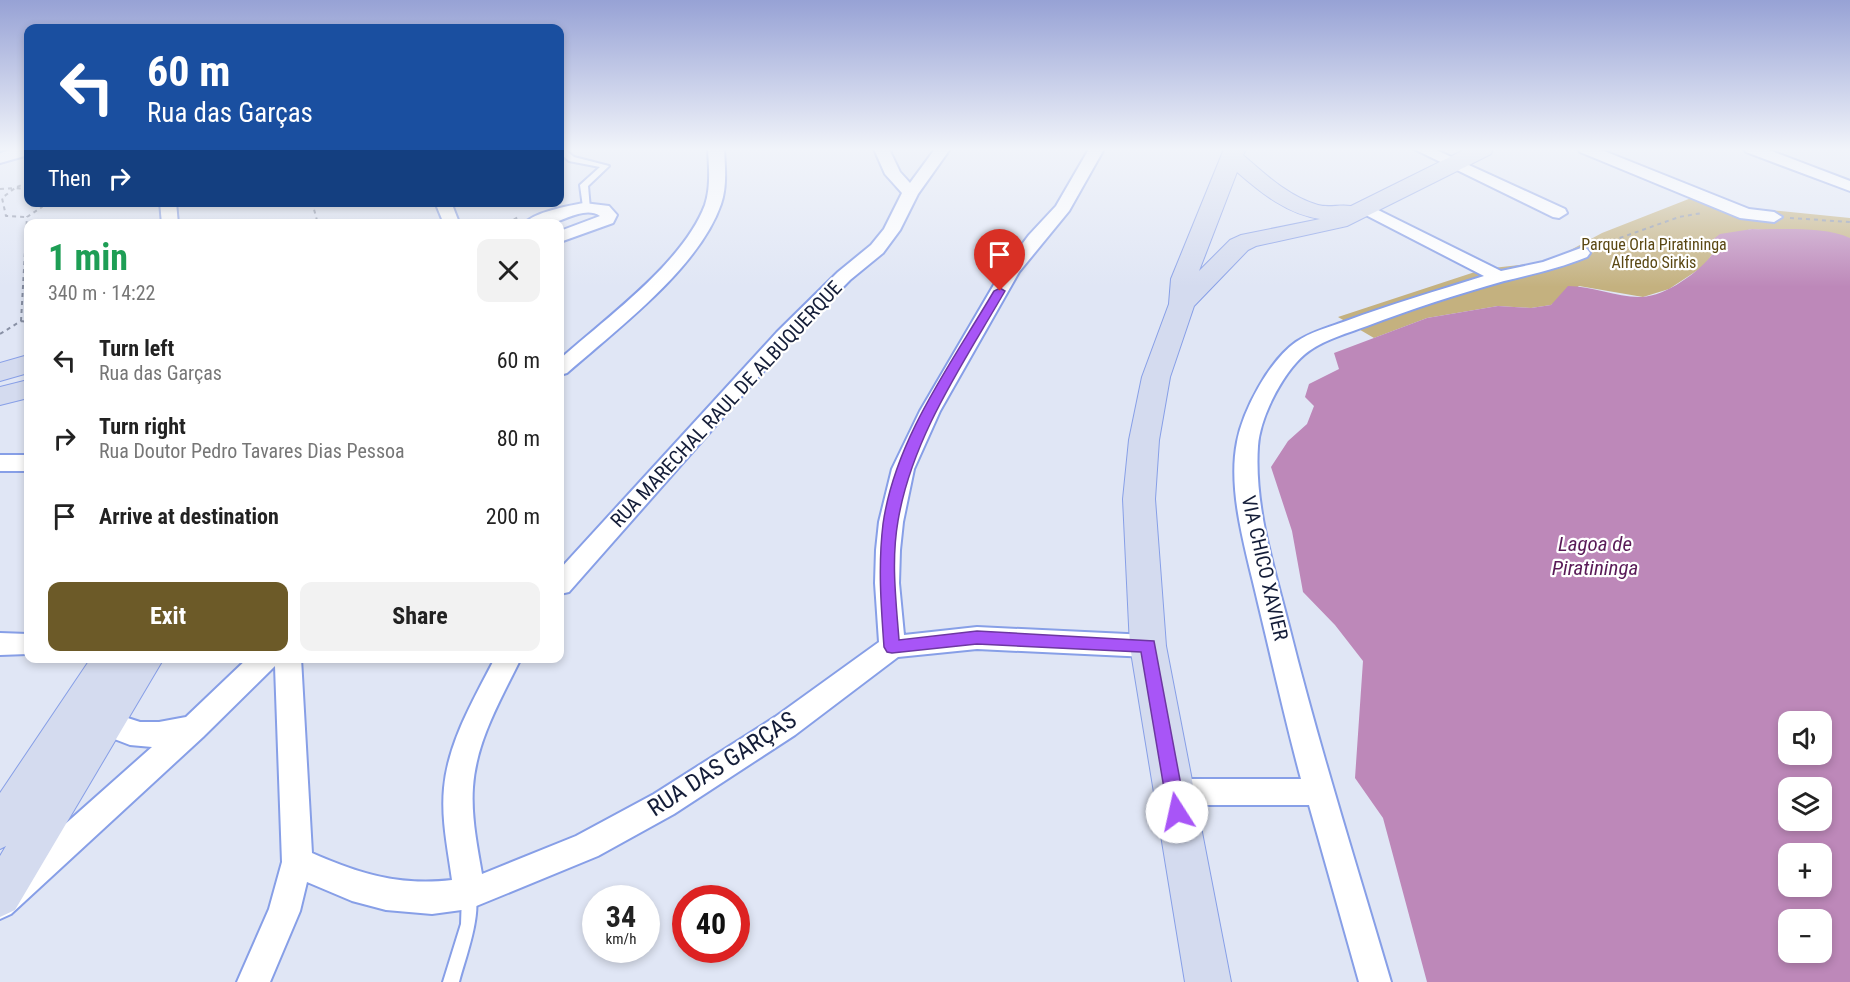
<!DOCTYPE html>
<html lang="en">
<head>
<meta charset="utf-8">
<style>
	body { margin:0; font-family:"Roboto Condensed",sans-serif; background:#f2f2f2; color:#222; height:100vh; display:flex; flex-direction:column; font-size:22px; white-space:nowrap }
	* { box-sizing:border-box; margin:0 }
	p { font-size:20px; color:#767676 }
	.icon { flex:none; width:33px; height:33px; fill:none; stroke:currentColor; stroke-width:2; stroke-linecap:round; stroke-linejoin:round }
	.map { position:relative; flex:1; overflow:hidden }
	.panel { position:absolute; left:24px; top:219px; width:540px; height:444px; display:flex; flex-direction:column; background:#fff; border-radius:12px; box-shadow:0 3px 9px #0003 }
	.panel>* { flex:none }
	.hud { position:absolute; left:24px; top:24px; width:540px; height:183px; border-radius:12px; box-shadow:0 3px 9px #0003; background:#1a4fa0; color:#fff; overflow:hidden }
	.fabs { position:absolute; left:1778px; top:711px; display:grid; gap:12px }
	.fabs a { display:grid; place-items:center; width:54px; height:54px; border-radius:12px; background:#fff; box-shadow:0 3px 9px #0003; font-size:30px }
	.speed { position:absolute; left:582px; top:885px; display:flex; gap:12px; font-size:30px; font-weight:700; text-align:center }
	.speed>* { display:grid; place-content:center; width:78px; height:78px; border-radius:50%; background:#fff; box-shadow:0 3px 9px #0003; line-height:1 }
	.speed small { font-size:15px; font-weight:400 }
	.speed .limit { border:9px solid #d22; background:#fff; color:#111 }
	.pin { position:absolute; display:grid; place-items:center; width:51px; height:51px; color:#fff; margin:-62px -26px; border-radius:50% 50% 50% 0; rotate:-45deg; box-shadow:0 0 6px #0007 }
	.pin .icon { rotate:45deg }
	.me { position:absolute; width:66px; margin:-33px; rotate:350deg; stroke-linejoin:round; filter:drop-shadow(0 0 4px #0008) }
	.turn { display:flex; align-items:center; gap:21px; height:126px; padding:0 24px; font-size:27px }
	.turn .icon { width:78px; height:78px; stroke-width:2.5 }
	.turn b { display:block; font-size:42px; line-height:51px }
	.then { display:flex; align-items:center; height:57px; padding:0 24px; background:#0003; gap:12px; font-size:22px }
	.round { display:grid; place-items:center; flex:none; width:63px; height:63px; border-radius:12px; background:#f2f2f2 }
	.summary { display:flex; align-items:center; justify-content:space-between; height:102px; padding:0 24px }
	h1 { font-size:36px; font-weight:700; line-height:45px; color:#1e9e55 }
	.action { display:flex; gap:12px; margin-top:auto; padding:12px 24px }
	.action a { flex:1; height:69px; border-radius:12px; background:#6c5a28; color:#fff; font-size:24px; font-weight:700; line-height:69px; text-align:center }
	.action a+a { background:#f2f2f2; color:#222 }
	ul { padding:0; list-style:none }
	li { display:flex; align-items:center; gap:18px; height:78px; padding:0 24px }
	li div { flex:1 }
	li b { display:block; font-size:22px }
	li em { font-style:normal }
	.map>svg:first-child { display:block }
	.green { fill:#c4b17f }
	.water { fill:#bd88b9; fill-rule:evenodd }
	.lines { fill:none; stroke-linecap:round; stroke-linejoin:round }
	.lane-casing { stroke:#879fe7; stroke-width:4 }
	.street-casing { stroke:#879fe7; stroke-width:4 }
	.secondary-casing { stroke:#879fe7; stroke-width:2 }
	.path { stroke:#8991a5; stroke-width:2; stroke-dasharray:4 4; stroke-linecap:butt }
	.lane { fill:#fff; fill-rule:evenodd }
	.street { fill:#fff; fill-rule:evenodd }
	.secondary { fill:#d4dbef; fill-rule:evenodd }
	.route { fill:#a855f7; stroke:#6d37a1; stroke-width:1.5 }
	.labels { text-anchor:middle; stroke-width:4.5; stroke-linejoin:round; paint-order:stroke }
	.far-park-label { font-size:16px; fill:#5a4712; stroke:#fff }
	.street-label { font-size:20px; fill:#141d38; stroke:#fff }
	.water-label { font-size:21px; font-style:italic; fill:#591a57; stroke:#fff }
	.near-street-label { font-size:24px; fill:#141d38; stroke:#fff }
</style>
</head>
<body>
<div class="map">
<svg width="1850" height="982" viewBox="0 0 1850 982">
	<rect width="100%" height="100%" fill="#e0e6f5"/>
	<polygon class="green" points="1704,193 1739,207 1850,218 1850,238 1752,229 1739,232 1713,253 1704,266 1669,289 1643,297 1579,286 1551,305 1531,308 1498,306 1427,318 1374,338 1338,317 1484,269 1536,263 1565,253 1602,233"/>
	<path class="water" d="M1752,229C1781,230 1824,226 1850,238V982H1427L1383,818L1355,778L1363,661L1335,625L1303,592L1292,531L1271,467L1288,441L1307,424L1314,406L1305,397L1309,384L1339,369L1334,353L1427,318L1498,306L1531,308L1551,305L1568,286C1593,286 1618,298 1642,297C1666,296 1701,271 1713,253L1711,241L1720,234ZM1788,722H1821V754H1788ZM1788,788H1821V820H1788ZM1788,854H1821V886H1788ZM1788,920H1821V952H1788Z"/>
	<g class="lines">
		<defs>
			<g id="lane">
				<polygon points="560,149 564,149 574,157 609,166 588,186 590,209 583,207 580,185 600,167 569,161 560,153"/>
				<path d="M469,888L474,890C483,912 465,959 459,982H443L461,924L462,895L464,890Z"/>
			</g>
			<g id="street">
				<polygon points="14,149 28,149 28,155 0,163 0,153"/>
				<path d="M708,149H724C725,167 727,187 721,204C699,268 617,329 567,373L560,375V359C606,318 683,263 705,205C711,187 709,167 708,149Z"/>
				<polygon points="874,149 889,149 900,172 910,183 935,149 950,149 918,194 900,230 883,253 850,280 791,340 569,592 560,594 560,569 777,332 838,272 871,245 884,229 902,193 885,174"/>
				<path d="M1089,149H1104L1069,211L1019,272L940,411L914,469L903,522L900,550L899,583L904,635L977,627L1148,635L1157,638L1161,646L1157,654L1148,657L977,649L898,657L795,735L674,814L598,856L469,909L432,914L386,910L352,901L307,882L300,911L270,982H237L269,909L282,862L275,666L203,737L11,914L0,919V882L152,747L130,745L96,732L92,723L96,714L106,711L140,722H159L186,717L248,658H301L312,853C360,874 399,886 452,880C448,850 441,819 444,788C448,742 474,699 495,658H521C501,699 476,741 473,787C471,816 477,845 482,874L576,836L654,794L775,717L879,642L875,583L876,550L879,522L892,469L920,411L1002,271L1029,235L1056,206Z"/>
				<polygon points="1414,149 1434,149 1565,209 1567,213 1559,218 1553,217"/>
				<polygon points="1578,149 1599,149 1749,209 1774,212 1782,217 1774,222 1740,218 1580,152"/>
				<polygon points="1744,149 1766,149 1850,181 1850,191 1746,152"/>
				<polygon points="160,202 176,202 178,224 162,224"/>
				<polygon points="435,202 451,202 458,220 456,224 444,224"/>
				<path d="M584,203L609,206L617,215L613,223L560,242V231L600,216C585,206 564,221 549,224C541,225 532,224 524,224C534,212 568,206 584,203Z"/>
				<path d="M1364,203L1501,271L1543,262L1581,248L1587,249L1590,253L1587,257C1560,268 1533,274 1504,281C1458,294 1411,309 1367,326C1348,333 1326,339 1309,351C1285,368 1260,416 1258,446C1254,507 1274,567 1289,626C1319,746 1356,863 1391,982H1359L1309,805H1174L1164,801L1160,792L1164,783L1174,779H1301C1285,720 1272,661 1258,603C1247,554 1227,492 1237,442C1243,410 1269,361 1296,342C1310,332 1329,327 1346,321C1391,304 1437,291 1484,276L1358,211L1356,208Z"/>
				<rect x="0" y="455" width="28" height="16"/>
				<polygon points="0,633 28,634 28,654 0,655"/>
			</g>
			<g id="secondary">
				<path d="M1224,149H1246L1243,155C1265,174 1289,197 1318,205C1329,208 1340,204 1351,206L1466,149H1493L1491,154L1347,226L1256,246L1248,250L1194,306L1170,377L1159,440L1155,499L1166,646L1231,982H1185L1130,646L1123,499L1129,440L1142,377L1169,304L1171,279ZM1237,172C1261,193 1287,214 1320,219L1241,235L1230,240L1199,271Z"/>
				<polygon points="28,355 28,373 0,381 0,363"/>
				<polygon points="28,380 28,398 0,405 0,387"/>
				<polygon points="91,658 164,658 15,910 0,917 0,856 6,846 0,849 0,793"/>
			</g>
		</defs>
		<use href="#lane" class="lane-casing"/>
		<use href="#street" class="street-casing"/>
		<use href="#secondary" class="secondary-casing"/>
		<g class="path">
			<polyline points="28,182 15,188 28,189"/>
			<polyline points="560,182 560,187"/>
			<polyline points="0,189 15,188 2,198 6,216 26,217"/>
			<polyline points="312,202 318,224"/>
			<polyline points="1790,218 1850,222"/>
			<polyline points="507,224 518,217"/>
			<polyline points="1597,246 1679,217 1702,213"/>
			<polyline points="21,321 27,217 42,207 41,202"/>
			<polyline points="0,334 21,321 28,322"/>
		</g>
		<use href="#lane" class="lane"/>
		<use href="#street" class="street"/>
		<use href="#secondary" class="secondary"/>
	</g>
	<linearGradient id="sky" x2="0" y2="1"><stop stop-color="#97a2d5"/><stop offset="0.52" stop-color="#f1f4fa"/><stop offset="1" stop-color="#f1f4fa" stop-opacity="0"/></linearGradient>
	<rect width="1850" height="287" fill="url(#sky)"/>
	<path class="route" d="M1000,288L1005,291C963,364 912,437 898,521C891,561 896,600 899,640L977,631L1154,641L1186,812L1183,818L1177,820L1171,818L1168,812L1141,652L977,644L892,653L887,652L884,647C881,606 878,565 883,524C895,439 951,364 994,291Z"/>
	<g class="labels">
		<g class="far-park-label">
			<text x="1654" y="250">Parque Orla Piratininga<tspan x="1654" dy="18">Alfredo Sirkis</tspan></text>
		</g>
		<g class="street-label">
			<text transform="translate(726 404) rotate(-47)" y="7">RUA MARECHAL RAUL DE ALBUQUERQUE</text>
			<text transform="translate(1265 568) rotate(77)" y="7">VIA CHICO XAVIER</text>
		</g>
		<g class="water-label">
			<text x="1595" y="551">Lagoa de<tspan x="1595" dy="24">Piratininga</tspan></text>
		</g>
		<g class="near-street-label">
			<text transform="translate(722 764) rotate(-33)" y="8">RUA DAS GARÇAS</text>
		</g>
	</g>
</svg>
<div class="fabs">
<a><svg class="icon" aria-label="sound" viewBox="0 0 24 24"><path d="M4 9h4l5-4v14l-5-4H4zM17 9q2 3 0 6"/></svg></a>
<a><svg class="icon" aria-label="layers" viewBox="0 0 24 24"><path d="M12 4l9 5-9 5-9-5zM3 14l9 5 9-5"/></svg></a>
<a>+</a>
<a>−</a>
</div>
<div class="speed"><div>34<small>km/h</small></div><div class="limit">40</div></div>
<div class="pin" style="left:1000px;top:291px;background:#d93025"><svg class="icon" aria-label="arrive" viewBox="0 0 24 24"><path d="M6 21V4h12l-3 4 3 4H6"/></svg></div>
<svg class="me" style="left:1177px;top:812px" viewBox="-20 -20 40 40"><circle r="19" fill="#fff"/><path d="M0-13L10 11 0 6-10 11z" fill="#a855f7"/></svg>
<div class="hud">
<div class="turn"><svg class="icon" aria-label="left" viewBox="0 0 24 24"><path d="M17 20v-9H6M10 6l-5 5 5 5"/></svg><div><b>60 m</b>Rua das Garças</div></div>
<div class="then">Then<svg class="icon" aria-label="right" viewBox="0 0 24 24"><path d="M7 20v-9h11M14 6l5 5-5 5"/></svg></div>
</div>
<section class="panel">
<div class="summary"><div><h1>1 min</h1><p>340 m · 14:22</p></div><a class="round"><svg class="icon" aria-label="close" viewBox="0 0 24 24"><path d="M6 6l12 12M18 6L6 18"/></svg></a></div>
<ul>
<li><svg class="icon" aria-label="left" viewBox="0 0 24 24"><path d="M17 20v-9H6M10 6l-5 5 5 5"/></svg><div><b>Turn left</b><p>Rua das Garças</p></div><em>60 m</em></li>
<li><svg class="icon" aria-label="right" viewBox="0 0 24 24"><path d="M7 20v-9h11M14 6l5 5-5 5"/></svg><div><b>Turn right</b><p>Rua Doutor Pedro Tavares Dias Pessoa</p></div><em>80 m</em></li>
<li><svg class="icon" aria-label="arrive" viewBox="0 0 24 24"><path d="M6 21V4h12l-3 4 3 4H6"/></svg><div><b>Arrive at destination</b></div><em>200 m</em></li>
</ul>
<div class="action"><a>Exit</a><a>Share</a></div>
</section>
</div>
</body>
</html>
